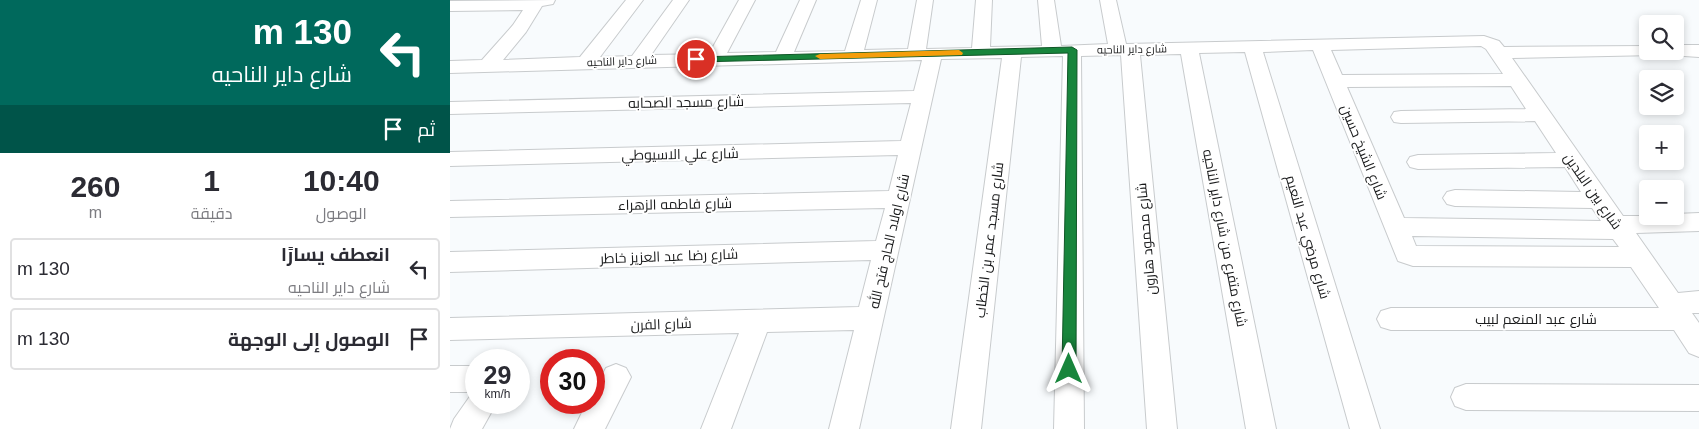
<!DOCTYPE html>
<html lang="ar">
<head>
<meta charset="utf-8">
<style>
	body { margin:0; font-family:Helvetica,Cairo,sans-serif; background:#f7f7f7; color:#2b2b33; direction:rtl; height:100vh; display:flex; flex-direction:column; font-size:19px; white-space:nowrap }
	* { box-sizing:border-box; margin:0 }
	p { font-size:16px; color:#7c7c81 }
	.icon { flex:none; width:28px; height:28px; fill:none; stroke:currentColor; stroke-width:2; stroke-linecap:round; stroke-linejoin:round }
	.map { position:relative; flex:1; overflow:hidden; direction:ltr }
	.drawer { display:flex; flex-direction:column; background:#fff; width:450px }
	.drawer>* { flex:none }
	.top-card { background:#00695c; color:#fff; overflow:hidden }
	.tools { position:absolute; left:1189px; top:15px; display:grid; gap:10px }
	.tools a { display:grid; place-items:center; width:45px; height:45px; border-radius:5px; background:#fff; box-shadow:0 2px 8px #0003; font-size:25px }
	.speed { position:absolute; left:15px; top:349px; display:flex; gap:10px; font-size:25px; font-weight:700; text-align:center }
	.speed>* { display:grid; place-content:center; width:65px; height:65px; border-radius:50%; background:#fff; box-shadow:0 2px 8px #0003; line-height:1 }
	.speed small { font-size:12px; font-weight:400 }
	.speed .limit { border:8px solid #d22; background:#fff; color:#111 }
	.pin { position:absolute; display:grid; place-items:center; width:42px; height:42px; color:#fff; margin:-21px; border:2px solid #fff; border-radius:50%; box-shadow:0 1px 5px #0007 }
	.me { position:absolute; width:55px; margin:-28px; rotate:0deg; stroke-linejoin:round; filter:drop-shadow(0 0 4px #0008) }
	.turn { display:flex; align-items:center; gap:18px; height:105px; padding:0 15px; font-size:22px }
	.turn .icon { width:65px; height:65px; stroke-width:2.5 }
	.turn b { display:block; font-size:35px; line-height:42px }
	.then { display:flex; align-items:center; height:48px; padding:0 15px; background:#0003; gap:10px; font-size:19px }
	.eta { display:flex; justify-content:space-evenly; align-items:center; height:85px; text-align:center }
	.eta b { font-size:30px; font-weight:800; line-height:35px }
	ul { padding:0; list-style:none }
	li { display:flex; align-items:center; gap:15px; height:62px; margin:0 10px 8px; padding:0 5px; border:2px solid #e1e1e2; border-radius:5px }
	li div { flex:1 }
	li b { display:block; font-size:19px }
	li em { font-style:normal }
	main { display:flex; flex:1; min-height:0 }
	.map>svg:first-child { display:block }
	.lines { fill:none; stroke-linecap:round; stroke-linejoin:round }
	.street-casing { stroke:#c8cbcd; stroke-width:2 }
	.street { fill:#fff; fill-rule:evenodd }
	.route { fill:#18853c; stroke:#105627 }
	.slow { fill:#f59e0b }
	.labels { text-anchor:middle; stroke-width:4; stroke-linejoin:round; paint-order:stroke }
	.far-street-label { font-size:11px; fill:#191a1b; stroke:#fff }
	.street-label { font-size:14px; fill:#191a1b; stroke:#fff }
</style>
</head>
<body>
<main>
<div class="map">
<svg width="1249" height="429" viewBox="0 0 1249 429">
	<rect width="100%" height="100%" fill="#f8fbfd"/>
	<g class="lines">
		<defs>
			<g id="street">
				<path d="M105,0L103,4L92,6L76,32L53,60L130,57L176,0H193L150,57L182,56L223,0H239L201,55L259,54L289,0H305L277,53L326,52L350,0H366L344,52L395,51L411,0H427L414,50L458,49L467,0H483L476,49L522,48L526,0H542L540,47L592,46L588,0H604L611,46L658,44L650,0H666L676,44L1034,36L1049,41L1054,47L1198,46V51H1209L1206,55L1062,58L1173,216H1225V214L1249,213V231L1186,233L1228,293L1249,291V313H1242L1249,323V357L1239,353L1224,330H941L931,327L927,319L931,311L941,308H1209L1181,267L963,266L948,261L863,50L813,52L930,429H900L795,52L749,53L826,429H796L731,54L690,55L727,429H697L671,55L631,56L634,429H604L613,56L571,57L531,429H501L552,58L491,59L409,429H379L404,330L317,332L281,429H251L289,333L0,340V318L409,307L421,260L0,272V252L426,241L435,208L0,217V201L439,191L448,155L0,166V152L451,141L461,103L0,114V102L464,91L472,60L0,73V61L32,60L63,25L73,10L0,11V1ZM1031,46L1036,49L1053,74L892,75L881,50ZM1061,86L1076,109L951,111L944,112L941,117L944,122L951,123L1085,121L1106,153L968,155L960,157L957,162L960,167L968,169L1115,167L1131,192L1005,190L997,192L993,198L997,204L1005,206L1142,208L1151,221L954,218L897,87ZM962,236L1163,239L1169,247L966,246Z"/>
				<polygon points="1225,45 1249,45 1249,57 1219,55 1216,51 1225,51"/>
				<polygon points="166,364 176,368 181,377 155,429 124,429 137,402 144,402 144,390 156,368"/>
				<polygon points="0,366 26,366 26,402 47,402 32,429 0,429 4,419 23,392 0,392"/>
				<polygon points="1016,384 1249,385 1249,411 1016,410 1005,406 1001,397 1005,388"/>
			</g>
		</defs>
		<use href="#street" class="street-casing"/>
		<use href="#street" class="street"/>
	</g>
	<polygon class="route" points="622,47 627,50 626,369 624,373 619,375 614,373 612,369 618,53 246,62 241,59 246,57"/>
	<polygon class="slow" points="509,50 513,53 512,55 370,59 365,56 370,54"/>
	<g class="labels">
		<g class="far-street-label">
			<text transform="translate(682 49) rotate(-1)" y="4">شارع داير الناحيه</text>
			<text transform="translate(172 61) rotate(-2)" y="4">شارع داير الناحيه</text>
		</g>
		<g class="street-label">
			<text transform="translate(236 102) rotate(-1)" y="5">شارع مسجد الصحابه</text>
			<text transform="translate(914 152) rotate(68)" y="5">شارع الشيخ حسين</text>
			<text transform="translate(230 154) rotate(-1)" y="5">شارع علي الاسيوطي</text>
			<text transform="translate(1143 191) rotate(55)" y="5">شارع بين البلدين</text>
			<text transform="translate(225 204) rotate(-1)" y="5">شارع فاطمه الزهراء</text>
			<text transform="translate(858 237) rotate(74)" y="5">شارع مرضي عبد النعيم</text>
			<text transform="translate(775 238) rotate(79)" y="5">شارع متفرع من شارع داير الناحيه</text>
			<text transform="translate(696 239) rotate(-95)" y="5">شارع محمود هارون</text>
			<text transform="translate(539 240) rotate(-83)" y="5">شارع مسجد عمر بن الخطاب</text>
			<text transform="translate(439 241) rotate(-77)" y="5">شارع اولاد الحاج فتح الله</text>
			<text transform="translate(219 256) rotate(-2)" y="5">شارع رضا عبد العزيز خاطر</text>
			<text x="1086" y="324">شارع عبد المنعم لبيب</text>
			<text transform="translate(211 324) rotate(-2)" y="5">شارع الفرن</text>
		</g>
	</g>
</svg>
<div class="tools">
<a><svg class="icon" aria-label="search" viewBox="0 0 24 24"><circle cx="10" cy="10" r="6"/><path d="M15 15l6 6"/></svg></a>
<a><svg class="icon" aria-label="layers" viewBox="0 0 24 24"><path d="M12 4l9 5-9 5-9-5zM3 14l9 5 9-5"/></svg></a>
<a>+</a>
<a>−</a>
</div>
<div class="speed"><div>29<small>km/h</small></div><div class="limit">30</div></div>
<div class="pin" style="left:246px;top:59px;background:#d93025"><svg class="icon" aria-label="arrive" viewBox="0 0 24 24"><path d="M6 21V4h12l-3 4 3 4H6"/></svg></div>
<svg class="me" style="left:619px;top:369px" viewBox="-20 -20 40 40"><path d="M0-17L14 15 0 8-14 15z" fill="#18853c" stroke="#fff" stroke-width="4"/></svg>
</div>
<section class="drawer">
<div class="top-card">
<div class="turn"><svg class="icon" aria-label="left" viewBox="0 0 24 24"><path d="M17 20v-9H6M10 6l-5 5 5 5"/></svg><div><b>130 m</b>شارع داير الناحيه</div></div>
<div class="then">ثم<svg class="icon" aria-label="arrive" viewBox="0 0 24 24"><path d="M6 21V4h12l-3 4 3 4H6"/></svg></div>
</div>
<div class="eta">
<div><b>10:40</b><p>الوصول</p></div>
<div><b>1</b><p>دقيقة</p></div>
<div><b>260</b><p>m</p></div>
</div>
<ul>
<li><svg class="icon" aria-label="left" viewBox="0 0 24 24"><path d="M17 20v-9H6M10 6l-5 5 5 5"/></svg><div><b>انعطف يسارًا</b><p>شارع داير الناحيه</p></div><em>130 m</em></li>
<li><svg class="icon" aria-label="arrive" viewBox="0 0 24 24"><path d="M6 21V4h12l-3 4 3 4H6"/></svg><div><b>الوصول إلى الوجهة</b></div><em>130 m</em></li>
</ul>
</section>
</main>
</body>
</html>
